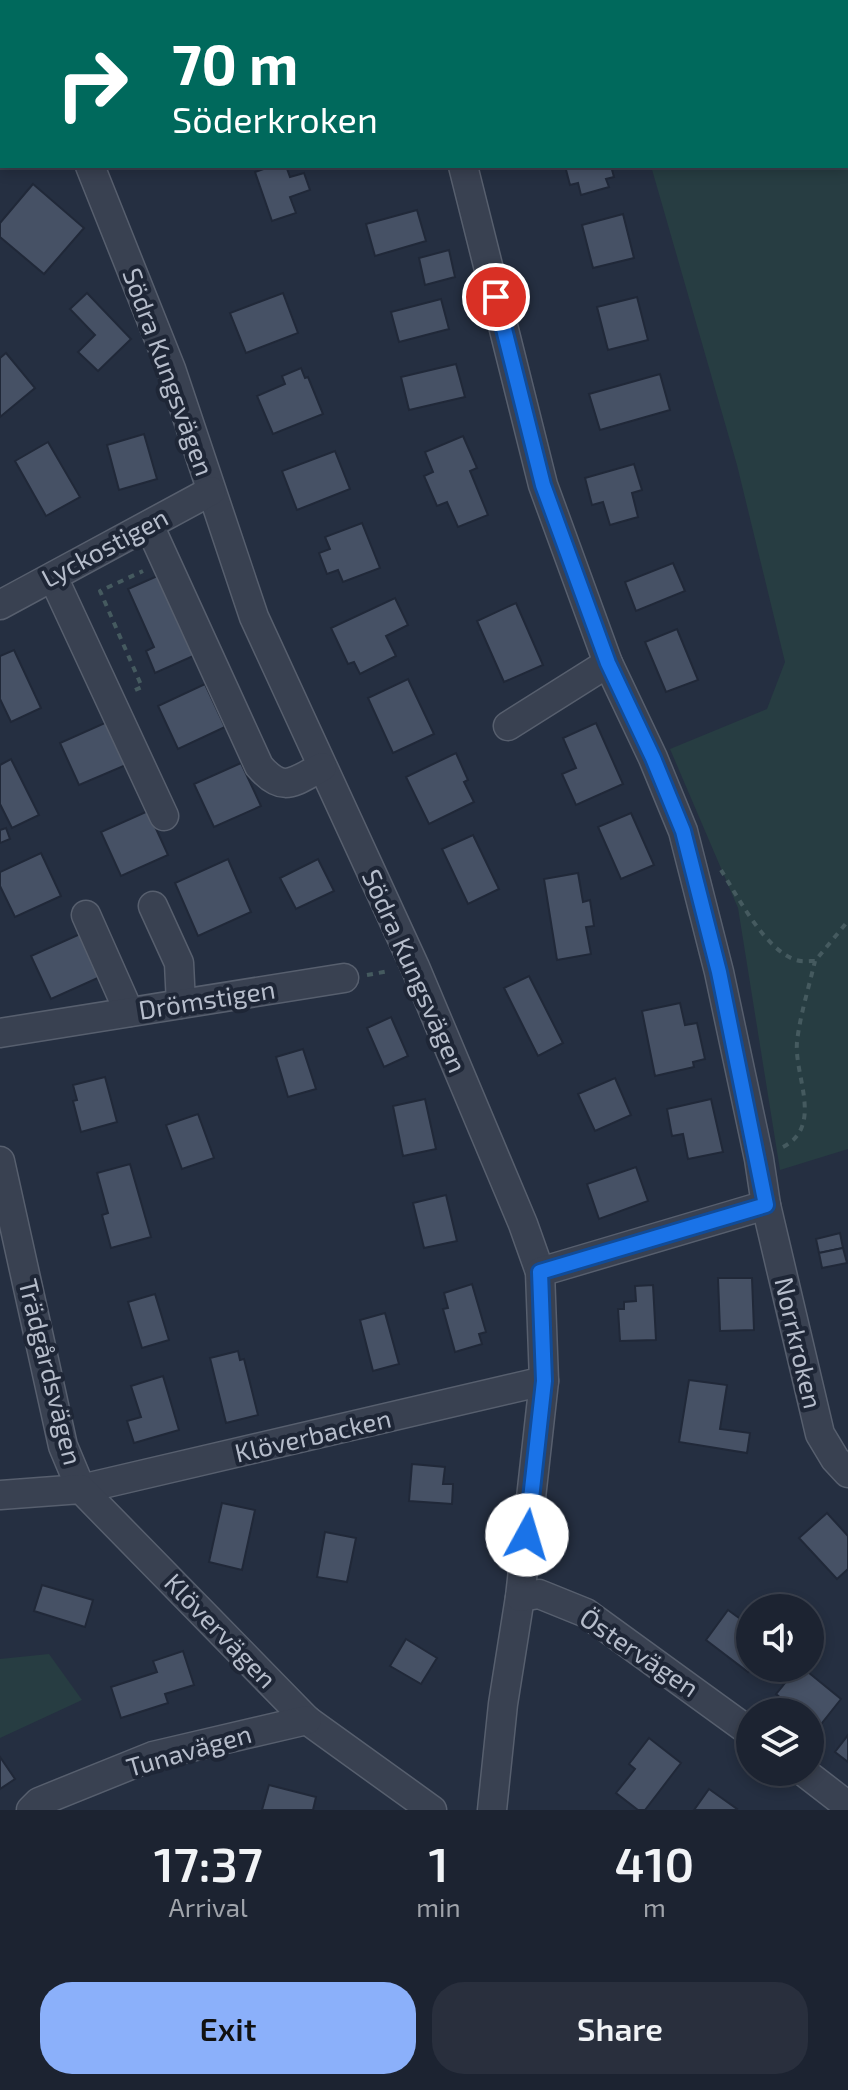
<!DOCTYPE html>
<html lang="en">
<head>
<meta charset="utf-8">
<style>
	body { margin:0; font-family:"Exo 2",sans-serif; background:#292f3d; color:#f1f3f6; height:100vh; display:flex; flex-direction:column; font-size:30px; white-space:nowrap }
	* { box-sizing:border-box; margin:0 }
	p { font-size:26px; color:#a0a4ab }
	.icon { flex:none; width:44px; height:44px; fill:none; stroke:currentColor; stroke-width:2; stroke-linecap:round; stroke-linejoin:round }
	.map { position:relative; height:1810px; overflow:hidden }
	.sheet { display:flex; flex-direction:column; background:#1c2331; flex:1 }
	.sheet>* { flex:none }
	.top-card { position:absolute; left:0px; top:0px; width:848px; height:168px; box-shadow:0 4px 12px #0003,0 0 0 2px #3a404d; background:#00695c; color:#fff; overflow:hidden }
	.controls { position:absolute; left:736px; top:1594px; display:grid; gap:16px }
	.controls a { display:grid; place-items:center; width:88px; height:88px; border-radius:50%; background:#1c2331; box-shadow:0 4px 12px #0003,0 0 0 2px #3a404d; font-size:40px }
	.pin { position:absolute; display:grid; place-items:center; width:68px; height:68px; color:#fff; margin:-34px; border:4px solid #fff; border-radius:50%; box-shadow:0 2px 8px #0007 }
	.me { position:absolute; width:88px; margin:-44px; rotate:6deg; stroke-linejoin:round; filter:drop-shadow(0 0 6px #0008) }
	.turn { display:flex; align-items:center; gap:28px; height:168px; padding:0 40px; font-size:36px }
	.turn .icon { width:104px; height:104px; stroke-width:2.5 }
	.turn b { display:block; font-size:56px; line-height:68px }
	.eta { display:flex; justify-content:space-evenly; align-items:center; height:136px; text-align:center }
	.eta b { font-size:48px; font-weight:600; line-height:56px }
	.button { display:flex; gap:16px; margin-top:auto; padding:16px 40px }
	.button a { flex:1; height:92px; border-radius:32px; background:#8bb0fa; color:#111; font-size:32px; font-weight:600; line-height:92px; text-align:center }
	.button a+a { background:#292f3d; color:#f1f3f6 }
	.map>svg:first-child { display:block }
	.green { fill:#273d42 }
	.building { fill:#465165; stroke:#202838; stroke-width:2 }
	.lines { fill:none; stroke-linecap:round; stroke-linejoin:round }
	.minor-casing { stroke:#575f6e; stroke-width:31 }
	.path { stroke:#455a5f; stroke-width:4; stroke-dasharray:6 6; stroke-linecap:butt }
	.minor { stroke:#394151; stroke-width:28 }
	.route-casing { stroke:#114b97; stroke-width:20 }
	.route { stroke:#1a73e8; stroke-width:14 }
	.labels { text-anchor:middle; stroke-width:8; stroke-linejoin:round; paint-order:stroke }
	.street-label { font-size:26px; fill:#b6bdcb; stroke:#1e2636 }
</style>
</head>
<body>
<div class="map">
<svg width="848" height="1810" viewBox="0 0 848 1810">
	<rect width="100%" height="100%" fill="#252f41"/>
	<g class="green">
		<polygon points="597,0 848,0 848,1149 780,1170 738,908 670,749 767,709 785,662 737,465 651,166 846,166 846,2"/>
		<polygon points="49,1654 82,1700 0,1738 0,1659"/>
	</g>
	<g class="building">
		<polygon points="272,166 286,166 290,177 304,173 310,190 290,197 296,213 272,221 255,172"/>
		<polygon points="565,166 611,166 614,177 606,179 609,187 581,195 578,183 570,185"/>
		<polygon points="33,184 84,228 44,274 0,237 0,223"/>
		<polygon points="417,210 426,241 375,256 366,224"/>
		<polygon points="623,214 634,258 593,268 582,225"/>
		<polygon points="449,250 455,277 425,285 419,258"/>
		<polygon points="87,293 131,339 98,371 78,352 95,335 70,309"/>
		<polygon points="283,293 298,333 246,353 230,313"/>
		<polygon points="637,297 648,340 608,350 597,307"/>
		<polygon points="441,299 449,329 399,342 391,312"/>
		<polygon points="6,353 35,388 0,417 0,358"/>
		<polygon points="456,364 465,397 409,410 401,377"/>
		<polygon points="301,368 305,378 308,377 323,414 273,434 257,396 285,384 282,376"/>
		<polygon points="660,374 670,410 600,430 589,394"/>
		<polygon points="144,434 157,479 119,490 107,445"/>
		<polygon points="463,436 477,468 470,471 488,515 458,527 447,502 437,506 424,476 433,472 425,452"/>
		<polygon points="48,442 80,497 46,516 15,461"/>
		<polygon points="335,451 350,489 297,510 282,471"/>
		<polygon points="634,464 642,490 632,493 638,517 610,525 603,502 592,505 585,478"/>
		<polygon points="362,523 380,568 343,582 338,570 327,574 319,553 330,549 325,537"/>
		<polygon points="673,563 685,591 636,611 625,582"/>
		<polygon points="164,573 200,653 155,673 146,651 154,647 128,589"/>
		<polygon points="395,598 408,625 386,636 396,656 360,674 354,662 348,664 331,628"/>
		<polygon points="516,603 543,665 504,682 477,621"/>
		<polygon points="677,629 698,680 666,692 645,642"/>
		<polygon points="14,650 41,708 11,722 0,699 0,656"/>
		<polygon points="408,679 434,734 393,753 368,698"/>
		<polygon points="205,684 225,727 178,749 158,706"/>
		<polygon points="107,722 126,765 79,785 60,743"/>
		<polygon points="596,723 623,784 576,805 562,774 576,768 563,738"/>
		<polygon points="456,753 468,780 464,782 474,802 429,824 406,777"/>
		<polygon points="11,759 39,815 12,828 0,804 0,765"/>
		<polygon points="241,763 261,806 214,827 194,784"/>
		<polygon points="148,811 168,855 121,876 101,832"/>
		<polygon points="631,813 654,865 621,879 598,827"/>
		<polygon points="6,828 10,839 0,843 0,830"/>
		<polygon points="473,835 499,889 468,904 442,849"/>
		<polygon points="41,853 61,896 15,917 0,886 0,872"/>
		<polygon points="228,859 251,912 198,936 175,883"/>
		<polygon points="318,859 334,891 296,909 280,878"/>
		<polygon points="578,873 583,902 590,900 594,926 586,927 591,954 557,960 544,879"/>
		<polygon points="80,934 100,977 51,999 31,956"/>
		<polygon points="529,976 563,1043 538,1056 504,988"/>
		<polygon points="680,1003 685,1025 697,1023 705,1059 693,1062 694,1067 655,1076 642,1011"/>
		<polygon points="391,1017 408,1056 384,1067 367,1028"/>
		<polygon points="303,1049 316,1089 288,1097 276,1057"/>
		<polygon points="105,1077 117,1122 81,1132 73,1101 77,1100 73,1085"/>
		<polygon points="615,1078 631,1115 595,1131 578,1094"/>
		<polygon points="425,1099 436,1149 403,1156 393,1106"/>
		<polygon points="711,1099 723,1152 688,1159 683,1134 672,1136 667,1109"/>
		<polygon points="198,1114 214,1158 182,1169 166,1125"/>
		<polygon points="130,1164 151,1237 111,1248 102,1215 108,1213 97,1173"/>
		<polygon points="636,1167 648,1201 599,1219 587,1184"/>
		<polygon points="446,1195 457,1241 424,1248 413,1203"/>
		<polygon points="840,1233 843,1248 819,1253 816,1239"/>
		<polygon points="843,1248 847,1263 822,1268 819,1253"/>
		<polygon points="718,1278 752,1278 754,1330 720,1331"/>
		<polygon points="472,1284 486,1332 479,1334 482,1344 455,1352 443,1309 448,1308 444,1293"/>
		<polygon points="653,1285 656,1340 620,1341 618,1309 624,1309 624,1302 636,1301 635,1286"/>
		<polygon points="155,1294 169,1340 142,1348 128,1302"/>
		<polygon points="385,1313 399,1364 373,1371 360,1320"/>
		<polygon points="238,1351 240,1360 244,1359 258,1415 226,1423 210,1358"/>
		<polygon points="163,1376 179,1430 134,1443 127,1421 141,1417 131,1386"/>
		<polygon points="689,1380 727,1385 720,1429 750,1433 747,1453 679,1442"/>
		<polygon points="412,1464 445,1467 443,1484 453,1484 452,1504 409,1501"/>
		<polygon points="222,1503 255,1510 242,1570 209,1562"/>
		<polygon points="827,1513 848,1536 848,1569 837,1579 799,1538"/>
		<polygon points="325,1532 356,1538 347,1582 317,1577"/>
		<polygon points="42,1585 93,1600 85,1627 34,1611"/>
		<polygon points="728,1610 750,1626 751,1668 748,1672 706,1640"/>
		<polygon points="406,1639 437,1658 421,1684 390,1666"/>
		<polygon points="183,1651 194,1685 165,1694 168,1703 121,1718 111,1687 157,1672 153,1661"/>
		<polygon points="797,1668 803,1668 841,1699 818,1728 810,1722 810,1712 798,1712 776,1694"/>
		<polygon points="848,1735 848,1762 835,1752"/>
		<polygon points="649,1738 681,1763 645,1810 638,1810 616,1793 635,1769 629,1764"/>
		<polygon points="0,1757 15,1779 0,1789"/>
		<polygon points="269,1785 316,1797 313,1810 262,1810"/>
		<polygon points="709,1789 737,1809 736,1810 694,1810"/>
	</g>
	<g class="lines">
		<defs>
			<g id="minor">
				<polyline points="0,40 2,42"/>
				<polyline points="90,166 171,369 254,617 415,967 523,1224 540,1272 544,1381 520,1597 503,1704 492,1810"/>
				<polyline points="463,166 543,485 608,663 653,758 683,831 719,972 759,1159 766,1205 540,1272"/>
				<path d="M149,525L259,766C283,794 293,782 322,767"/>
				<polyline points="53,577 164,816"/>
				<polyline points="0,605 211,491"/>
				<polyline points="508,726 608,663"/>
				<polyline points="153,906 179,963 181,1004"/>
				<polyline points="86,915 129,1012"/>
				<polyline points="0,1033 344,978"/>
				<polyline points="0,1161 63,1446 81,1489 544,1381"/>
				<polyline points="766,1205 820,1434 835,1459 848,1473"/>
				<polyline points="0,1495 81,1489 307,1720 432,1810"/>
				<polyline points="520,1597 539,1594 586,1613 750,1732"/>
				<polyline points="804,1772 848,1806"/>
				<polyline points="31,1810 39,1802 153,1756 307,1720"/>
			</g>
		</defs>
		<use href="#minor" class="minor-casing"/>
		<g class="path">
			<polyline points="419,2 420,0"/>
			<polyline points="135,690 142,687 100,591 143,571"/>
			<path d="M721,870C738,897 765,950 796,960C802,962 809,961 815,961L848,921"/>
			<polyline points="367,975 389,971"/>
			<path d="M783,1147C824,1126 794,1076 797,1042C800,1015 809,987 815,961"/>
		</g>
		<use href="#minor" class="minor"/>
	</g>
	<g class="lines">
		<defs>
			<polyline id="route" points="496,297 543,485 608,663 653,758 683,831 719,972 766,1205 540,1272 544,1381 527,1535"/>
		</defs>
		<use href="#route" class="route-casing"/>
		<use href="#route" class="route"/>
	</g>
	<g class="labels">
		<g class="street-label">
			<text transform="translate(168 372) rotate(70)" y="9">Södra Kungsvägen</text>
			<text transform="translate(105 548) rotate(-28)" y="9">Lyckostigen</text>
			<text transform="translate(414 971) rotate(66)" y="9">Södra Kungsvägen</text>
			<text transform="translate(207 1000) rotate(-9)" y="9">Drömstigen</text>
			<text transform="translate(798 1343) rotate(77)" y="9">Norrkroken</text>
			<text transform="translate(50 1372) rotate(76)" y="9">Trädgårdsvägen</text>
			<text transform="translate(313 1436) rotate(-13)" y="9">Klöverbacken</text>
			<text transform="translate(220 1631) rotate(46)" y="9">Klövervägen</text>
			<text transform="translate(639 1653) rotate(34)" y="9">Östervägen</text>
			<text transform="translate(189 1751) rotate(-16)" y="9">Tunavägen</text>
		</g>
	</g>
</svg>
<div class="controls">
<a><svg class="icon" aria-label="sound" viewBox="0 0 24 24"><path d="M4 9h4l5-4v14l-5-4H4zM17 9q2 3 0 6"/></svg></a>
<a><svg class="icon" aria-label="layers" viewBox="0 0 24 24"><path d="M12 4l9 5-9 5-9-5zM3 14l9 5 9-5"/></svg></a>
</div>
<div class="pin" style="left:496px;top:297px;background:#d93025"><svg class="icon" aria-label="arrive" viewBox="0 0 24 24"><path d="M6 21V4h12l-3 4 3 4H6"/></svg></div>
<svg class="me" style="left:527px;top:1535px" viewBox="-20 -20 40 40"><circle r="19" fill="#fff"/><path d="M0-13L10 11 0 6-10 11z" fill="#1a73e8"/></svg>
<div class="top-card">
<div class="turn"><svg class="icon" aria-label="right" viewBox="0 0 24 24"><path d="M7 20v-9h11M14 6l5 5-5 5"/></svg><div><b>70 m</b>Söderkroken</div></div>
</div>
</div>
<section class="sheet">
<div class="eta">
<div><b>17:37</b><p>Arrival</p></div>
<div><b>1</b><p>min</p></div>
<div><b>410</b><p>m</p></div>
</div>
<div class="button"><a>Exit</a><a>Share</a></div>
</section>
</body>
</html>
